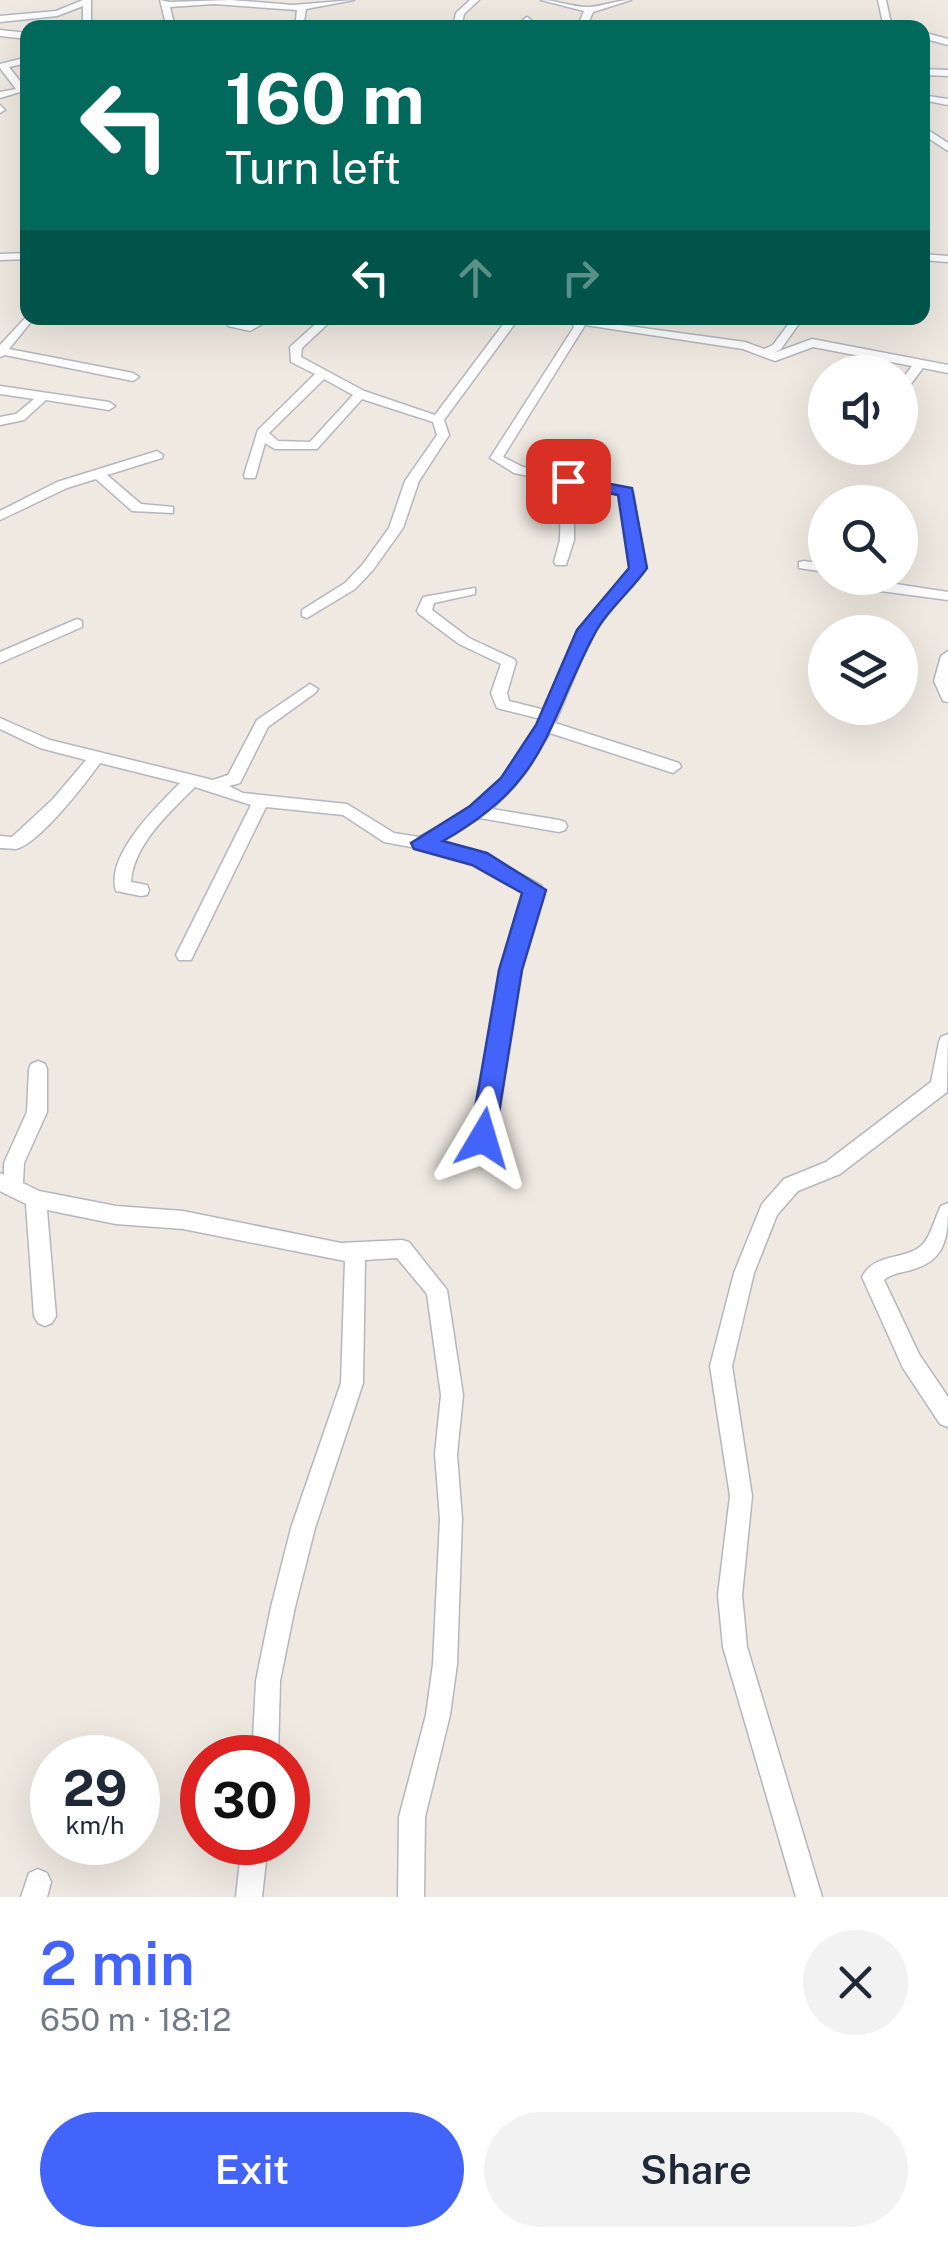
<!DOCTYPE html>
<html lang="en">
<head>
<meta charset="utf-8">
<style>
	body { margin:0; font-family:"Public Sans",sans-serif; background:#f2f2f3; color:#1f2937; height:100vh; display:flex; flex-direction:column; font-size:38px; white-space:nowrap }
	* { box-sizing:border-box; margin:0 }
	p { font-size:32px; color:#747a83 }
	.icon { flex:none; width:55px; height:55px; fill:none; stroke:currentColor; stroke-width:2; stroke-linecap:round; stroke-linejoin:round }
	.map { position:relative; height:1897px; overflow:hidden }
	.panel { display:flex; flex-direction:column; background:#fff; flex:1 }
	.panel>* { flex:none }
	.hud { position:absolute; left:20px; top:20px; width:910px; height:305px; border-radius:20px; box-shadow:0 10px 40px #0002; background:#00695c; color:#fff; overflow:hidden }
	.buttons { position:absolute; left:808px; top:355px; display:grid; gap:20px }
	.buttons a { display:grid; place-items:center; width:110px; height:110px; border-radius:50%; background:#fff; box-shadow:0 10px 40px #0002; font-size:50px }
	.speed { position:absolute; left:30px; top:1735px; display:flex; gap:20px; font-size:50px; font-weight:700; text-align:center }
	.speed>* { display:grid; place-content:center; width:130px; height:130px; border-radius:50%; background:#fff; box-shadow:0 10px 40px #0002; line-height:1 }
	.speed small { font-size:25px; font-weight:400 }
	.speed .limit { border:15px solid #d22; background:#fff; color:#111 }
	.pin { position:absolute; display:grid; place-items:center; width:85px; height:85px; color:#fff; margin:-42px; border-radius:20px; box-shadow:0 5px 15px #0006 }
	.me { position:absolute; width:110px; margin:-55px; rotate:7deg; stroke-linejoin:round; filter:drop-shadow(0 0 8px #0008) }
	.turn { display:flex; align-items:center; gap:35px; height:210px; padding:0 40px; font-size:45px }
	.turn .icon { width:130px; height:130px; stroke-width:2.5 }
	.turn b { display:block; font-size:70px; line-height:85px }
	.lanes { display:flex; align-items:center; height:95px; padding:0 40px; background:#0003; justify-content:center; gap:50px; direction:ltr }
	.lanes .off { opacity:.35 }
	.round { display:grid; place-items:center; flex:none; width:105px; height:105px; border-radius:52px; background:#f2f2f3 }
	.summary { display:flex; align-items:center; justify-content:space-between; height:170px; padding:0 40px }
	h1 { font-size:60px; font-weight:600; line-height:75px; color:#4264fb }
	.cta { display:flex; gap:20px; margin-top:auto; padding:20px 40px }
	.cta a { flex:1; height:115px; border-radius:60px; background:#4264fb; color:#fff; font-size:40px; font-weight:600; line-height:115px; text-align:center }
	.cta a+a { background:#f2f2f3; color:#1f2937 }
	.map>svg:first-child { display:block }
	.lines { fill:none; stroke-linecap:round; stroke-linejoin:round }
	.minor-casing { stroke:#b4b7c1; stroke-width:3 }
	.minor { fill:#fff; fill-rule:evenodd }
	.route { fill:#4264fb; stroke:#2b41a3; stroke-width:2.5 }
</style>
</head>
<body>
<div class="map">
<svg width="948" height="1897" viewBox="0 0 948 1897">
	<rect width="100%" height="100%" fill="#efe9e1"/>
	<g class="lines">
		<defs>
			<g id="minor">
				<polygon points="83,0 91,0 91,28 83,28 83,6 57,16 0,22 0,16 56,11"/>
				<polygon points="160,0 169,2 231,0 293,5 354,0 306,9 303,28 295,28 297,10 214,4 170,7 175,28 167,28"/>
				<polygon points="470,0 479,0 464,14 461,28 453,28 456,13"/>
				<path d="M541,0C557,0 574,8 590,7C604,6 617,0 631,0L593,12L586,28H577L584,11Z"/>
				<polygon points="878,0 886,0 892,28 884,28"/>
				<polygon points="527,17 531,20 530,28 522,28 523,20"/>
				<polygon points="0,30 28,33 28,39 0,36"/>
				<polygon points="922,32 948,39 948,45 922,38"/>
				<polygon points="28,57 28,63 9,67 27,90 0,98 0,92 16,89 0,68 0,64"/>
				<polygon points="922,69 948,70 948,76 922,75"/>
				<polygon points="922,88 928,96 948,99 948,105 922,100"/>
				<polygon points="0,105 5,110 0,113"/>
				<polygon points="922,126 948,143 948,151 922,134"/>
				<polygon points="28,253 28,259 0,260 0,254"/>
				<polygon points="922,254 948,256 948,262 922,260"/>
				<polygon points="28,268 28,288 22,285 22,271"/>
				<polygon points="28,315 28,318 34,318 9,349 133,373 139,377 133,381 5,355 0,357 0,345"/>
				<polygon points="225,318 236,318 237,322 248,324 260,318 273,318 250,331 228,326"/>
				<path d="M322,318H334L302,348L301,357L364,391L435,415L508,318H519L444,420L449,435L419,481L403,528L373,570L355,589L307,618L302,616V610L345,583L363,564L389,528L405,481L437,435L433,422L362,399L317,449H275L265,443L256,475L255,478H245L244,475L258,430L315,374L291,362L290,347ZM324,379L353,395L310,442L278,441L269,433Z"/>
				<path d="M570,318L745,342L764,349L773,345L793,318H803L781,349L774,353L812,339L948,365V373L923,368L904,393L900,394V382L912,366L813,347L775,361L743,349L585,325L503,457L523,467L626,488L633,492L645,569L593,632L555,723L679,763L681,767L673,773L550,733L514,787L492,809L559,820L565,822L567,826L565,830L559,832L480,818L438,841L485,855L541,885L543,890L520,970L492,1127L496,1146L509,1164L506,1170C485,1177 473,1145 473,1128C472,1109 480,1086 484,1067C495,1007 508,951 526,893L474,864L422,849L384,842L343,815L266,807L191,960H179L176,955L251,805L195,787C170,812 133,845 131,882L147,885L149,890L147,895L141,896L116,891C105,856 156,807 180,783L100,763C86,783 39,844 16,849C14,849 2,848 0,848V836L12,837L53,799L86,760L40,748L0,729V718L50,740L213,780L228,775L257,720L310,684L318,689L315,693L268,727L240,783L229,786L243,793L347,804L394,833L419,837L472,808L502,779L541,719L497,708L491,693L501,664L459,644L419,614L417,611L423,597L475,588V594L434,603L432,610L469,638L514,659L516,662L507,693L509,701L545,710L579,630L631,568L620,495L574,485V540L566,565H556L554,562L560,540L561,483L514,473L490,458L574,327Z"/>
				<polygon points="0,386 109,402 115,406 109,410 46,400 24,420 0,425 0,417 16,414 34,399 0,394"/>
				<polygon points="157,451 163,455 162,458 107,475 141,504 173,507 173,513 132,511 96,479 67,488 0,520 0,511 57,482"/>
				<polygon points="804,561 825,564 825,572 799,568 799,562"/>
				<polygon points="840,578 857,578 948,592 948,600 858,588"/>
				<polygon points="77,619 82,621 82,627 0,663 0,652"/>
				<polygon points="948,651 948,702 943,701 934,681 941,656"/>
				<polygon points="948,1034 947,1092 840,1174 798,1191 777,1215 754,1273 732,1366 752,1496 742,1595 747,1647 822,1897 796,1897 723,1647 718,1595 730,1496 710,1366 734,1273 762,1204 784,1179 826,1162 931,1082 939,1042 941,1037"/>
				<polygon points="38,1061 45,1064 47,1069 47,1112 24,1163 23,1183 39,1191 116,1206 183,1211 341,1243 402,1240 409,1242 447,1290 463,1395 457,1454 462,1519 457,1664 450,1715 425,1817 424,1897 398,1897 399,1817 426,1715 433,1664 440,1519 435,1454 441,1395 427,1294 397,1258 365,1260 363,1383 315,1528 295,1607 280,1681 278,1758 252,1758 256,1681 271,1607 291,1528 341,1383 345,1261 183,1229 116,1224 47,1210 56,1316 52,1323 45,1326 38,1323 34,1316 26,1204 0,1191 0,1173 4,1175 4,1163 27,1112 29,1069 31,1064"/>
				<path d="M948,1203C948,1233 948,1259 914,1269C903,1273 894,1272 884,1280L919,1354L948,1397V1427L940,1424L903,1368L862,1277C875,1251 907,1262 924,1243C932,1232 935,1218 941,1206Z"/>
				<polygon points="242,1842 268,1842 262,1897 236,1897"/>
				<polygon points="38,1869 47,1873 51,1882 47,1897 21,1897 29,1873"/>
			</g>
		</defs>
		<use href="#minor" class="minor-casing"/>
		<use href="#minor" class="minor"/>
	</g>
	<path class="route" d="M568,476L632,488L647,568C631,591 606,611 594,635C543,732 548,781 443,841L487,853L546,890L522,970L495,1138L483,1149L470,1138L499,970L522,893L472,865L414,849L411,843L470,806L501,778L536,725L577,630L629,568L618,495L562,484V477Z"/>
</svg>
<div class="buttons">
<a><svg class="icon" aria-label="sound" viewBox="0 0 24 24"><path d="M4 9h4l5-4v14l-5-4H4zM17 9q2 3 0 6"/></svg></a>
<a><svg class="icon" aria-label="search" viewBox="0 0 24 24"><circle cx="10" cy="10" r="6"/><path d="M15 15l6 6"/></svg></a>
<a><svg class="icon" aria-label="layers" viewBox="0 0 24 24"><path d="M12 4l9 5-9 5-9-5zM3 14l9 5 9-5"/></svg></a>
</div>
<div class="speed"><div>29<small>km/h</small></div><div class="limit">30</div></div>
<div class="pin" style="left:568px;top:481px;background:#d93025"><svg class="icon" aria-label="arrive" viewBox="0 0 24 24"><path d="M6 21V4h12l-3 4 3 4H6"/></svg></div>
<svg class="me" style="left:483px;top:1138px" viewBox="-20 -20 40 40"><path d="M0-17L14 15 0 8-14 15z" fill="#4264fb" stroke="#fff" stroke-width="4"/></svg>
<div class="hud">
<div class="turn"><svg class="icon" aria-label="left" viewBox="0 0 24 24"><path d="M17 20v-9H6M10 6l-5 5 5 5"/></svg><div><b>160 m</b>Turn left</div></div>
<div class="lanes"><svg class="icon" aria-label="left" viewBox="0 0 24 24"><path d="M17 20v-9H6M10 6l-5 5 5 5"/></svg><svg class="icon off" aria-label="ahead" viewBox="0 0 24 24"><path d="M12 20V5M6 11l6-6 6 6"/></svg><svg class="icon off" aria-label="right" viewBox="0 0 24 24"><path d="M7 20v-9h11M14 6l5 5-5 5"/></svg></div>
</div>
</div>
<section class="panel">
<div class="summary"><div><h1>2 min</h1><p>650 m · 18:12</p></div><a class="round"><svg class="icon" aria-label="close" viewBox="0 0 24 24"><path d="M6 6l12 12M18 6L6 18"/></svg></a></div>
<div class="cta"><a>Exit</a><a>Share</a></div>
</section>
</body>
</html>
